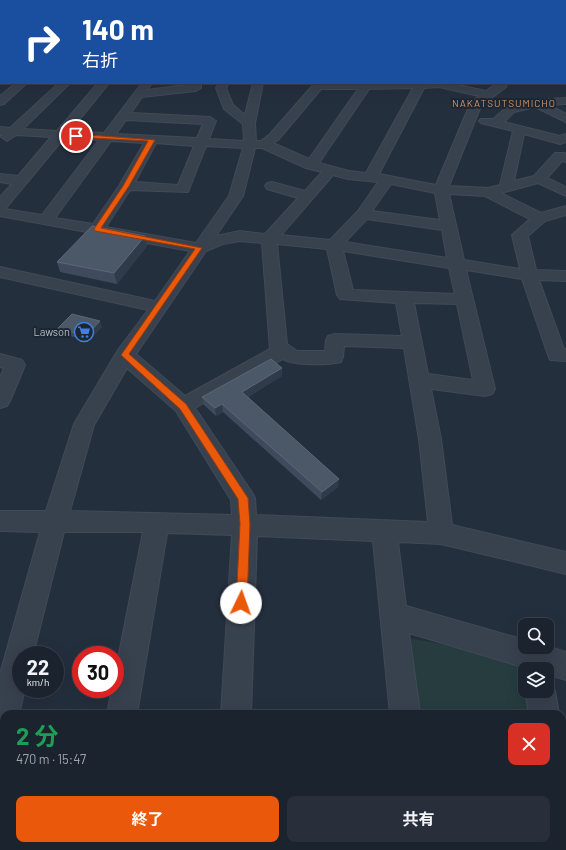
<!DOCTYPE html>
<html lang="ja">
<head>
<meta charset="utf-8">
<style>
	body { margin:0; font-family:Barlow,"Noto Sans JP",sans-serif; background:#282f3a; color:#f1f3f6; height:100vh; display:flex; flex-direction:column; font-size:15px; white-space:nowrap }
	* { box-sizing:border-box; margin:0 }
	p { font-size:13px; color:#a0a4aa }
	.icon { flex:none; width:22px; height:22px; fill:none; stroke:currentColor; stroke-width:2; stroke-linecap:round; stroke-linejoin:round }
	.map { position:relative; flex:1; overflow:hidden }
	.sheet { position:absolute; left:0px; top:710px; width:566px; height:140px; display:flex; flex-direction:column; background:#1b232e; border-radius:12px 12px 0 0; box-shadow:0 4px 16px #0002,0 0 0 1px #39404a }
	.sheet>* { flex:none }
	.banner { position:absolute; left:0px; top:0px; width:566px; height:84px; box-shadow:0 4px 16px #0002,0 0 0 1px #39404a; background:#1a4fa0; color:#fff; overflow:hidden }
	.controls { position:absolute; left:518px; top:618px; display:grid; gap:8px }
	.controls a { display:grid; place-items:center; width:36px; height:36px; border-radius:8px; background:#1b232e; box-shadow:0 4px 16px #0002,0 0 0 1px #39404a; font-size:20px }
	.speed { position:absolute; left:12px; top:646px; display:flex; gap:8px; font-size:20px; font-weight:700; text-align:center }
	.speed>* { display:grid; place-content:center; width:52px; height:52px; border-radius:50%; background:#1b232e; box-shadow:0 4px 16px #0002,0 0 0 1px #39404a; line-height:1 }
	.speed small { font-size:10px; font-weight:400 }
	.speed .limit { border:6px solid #d22; background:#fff; color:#111 }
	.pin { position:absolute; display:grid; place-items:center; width:34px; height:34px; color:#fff; margin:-17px; border:2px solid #fff; border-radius:50%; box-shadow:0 1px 4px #0007 }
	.me { position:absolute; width:44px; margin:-22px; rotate:3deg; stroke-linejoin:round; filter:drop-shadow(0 0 3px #0008) }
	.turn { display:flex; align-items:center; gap:14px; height:84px; padding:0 16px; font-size:18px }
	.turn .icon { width:52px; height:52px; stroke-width:2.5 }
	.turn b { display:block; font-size:28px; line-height:34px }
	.round { display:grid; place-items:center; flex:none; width:42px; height:42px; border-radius:8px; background:#282f3a }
	.summary { display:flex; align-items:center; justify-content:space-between; height:68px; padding:0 16px }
	h1 { font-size:24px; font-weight:700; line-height:30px; color:#1e9e55 }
	.cta { display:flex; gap:8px; margin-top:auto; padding:8px 16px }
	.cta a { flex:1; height:46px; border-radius:8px; background:#ea580c; color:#fff; font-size:16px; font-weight:700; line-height:46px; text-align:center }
	.cta a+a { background:#282f3a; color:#f1f3f6 }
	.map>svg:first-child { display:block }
	.green { fill:#263c3f }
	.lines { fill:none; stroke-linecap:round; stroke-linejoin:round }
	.river { fill:#17263c; fill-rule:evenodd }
	.minor-casing { stroke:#414a57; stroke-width:2 }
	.minor { fill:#38414e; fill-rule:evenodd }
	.wall { fill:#3f4b5c }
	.shaded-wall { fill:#2f3b4b }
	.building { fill:#4b5868; stroke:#5c6777 }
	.route { fill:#ea580c; stroke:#983908 }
	.labels { text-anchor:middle; stroke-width:4; stroke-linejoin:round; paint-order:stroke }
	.far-neighbourhood-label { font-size:10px; letter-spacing:1px; fill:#d59563; stroke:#1d2633 }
	.poi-label { font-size:11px; fill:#b4bcc9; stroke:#1d2633; text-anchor:end }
</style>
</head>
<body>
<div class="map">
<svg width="566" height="850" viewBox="0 0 566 850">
	<rect width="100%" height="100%" fill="#242f3e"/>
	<g class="green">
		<polygon points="402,637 453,646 517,663 525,673 525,691 536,714 411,714"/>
		<polygon points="428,846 553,846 554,850 428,850"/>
	</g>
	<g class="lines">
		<g class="river">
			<polygon points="501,0 514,0 515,1 501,1"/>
			<rect x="565" y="11" width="1" height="7"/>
		</g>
		<defs>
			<g id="minor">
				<polygon points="0,0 5,0 1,1 0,3"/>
				<polygon points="458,0 467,0 468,1 459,1"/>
				<polygon points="1,15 1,21 0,22 0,16"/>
				<rect x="565" y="29" width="1" height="6"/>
				<polygon points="0,43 1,43 0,50"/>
				<rect x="565" y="48" width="1" height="7"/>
				<polygon points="0,68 1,68 0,75"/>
				<polygon points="16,83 27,83 4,104 0,105 0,96"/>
				<path d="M59,83H70L23,129L57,131L98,83H109L70,131L104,133L142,83H152L147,90L201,83V88L196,91L142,97L131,113L210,117L216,121L209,139L244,141L243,124L224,109L216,88L219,83H229L226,88L233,105L245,115L253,83H263L255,123L256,141H261L270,134L314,84L317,83H449L486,91L497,83H507L506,87L481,106L449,186L488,188L500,185L513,131L481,123L479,121L481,119H493L506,108L536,100L566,98V104L549,105L566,114V122L535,107L514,112L504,122L560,136L566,134V142L560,144L524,134L514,181L534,176L555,153H565L566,162L562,161L547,178L566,187V196L538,183L501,193L541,213L566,206V215L545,221L528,236L536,270L566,271V281L539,280L564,349H566V361L550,360L548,355L522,279L466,270L495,389L492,394L485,396L431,389L441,439L452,525L566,552V574L441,544L398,542L406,606L525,640V647L547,646L566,652V680L547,674V669H529L409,633L420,714H390L373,541L257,536L251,714H221L232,535L167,533L137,714H107L112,689H115V674L143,532H64L33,655H21V689H25L19,714H4V741L0,743V674L40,532L0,531V511H46L74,424L118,350L148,310L0,277V267L155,301L190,251L0,216V197L12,184L0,182V174L18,176L51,137L16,135L7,141L1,137L2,135H0V127L10,128ZM439,87L479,96L470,104L436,185L379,174L424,88ZM413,88L366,173L349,171L319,163L369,89ZM321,89H358L309,159L273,143L278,140ZM126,120L203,124L197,138L116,134ZM64,138L99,140L42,215L5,209ZM111,141L144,143L119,186L93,224L55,218ZM156,143L194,146L178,185L135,182ZM206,146L243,148L229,196L196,243L106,227L130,190L188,192ZM255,148H262L306,168L322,172L305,191L272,182L267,183L265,186L267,189L298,198L265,234L240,231L216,236L243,196ZM333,175L348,179L378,182L358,211L330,240L281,235ZM391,184L435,193L440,220L372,211ZM449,194L485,196L530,219L512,235L520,269L464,260ZM367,219L442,230L447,258L345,242ZM240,241L262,243L270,349L185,396L136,354L206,251L223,244ZM277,244L327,249L337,295L340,299L396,303L402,336L335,334L328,336L326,340L325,351H297L287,344ZM343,251L449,268L455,294L353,290ZM414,303L457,304L473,380L428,374ZM344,346L404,348L419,439L428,522L256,515L255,498L251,491L195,408L283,359C293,366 328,365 341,362L343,357ZM127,368L176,411L231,500L232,515L70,511L94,425Z"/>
				<polygon points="0,354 22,360 25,365 10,401 7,406 0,408 0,378 4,368 0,367"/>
				<polygon points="547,679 550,681 555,691 559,714 529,714 525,691 547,691"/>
				<polygon points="562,811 566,813 566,850 549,850 548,846 562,846"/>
				<polygon points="0,816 4,816 4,846 13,846 0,850"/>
				<rect x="212" y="846" width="34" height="4"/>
				<rect x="404" y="846" width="34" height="4"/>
			</g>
		</defs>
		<use href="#minor" class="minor-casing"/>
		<use href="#minor" class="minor"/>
	</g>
	<g class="wall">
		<polygon points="145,236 147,246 117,284 60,272 57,262"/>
		<polygon points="102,327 88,341 60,333 58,328"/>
		<polygon points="282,376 248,397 338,487 321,500 223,412 216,416 204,405 202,397"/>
	</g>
	<g class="shaded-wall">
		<polygon points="145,236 147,246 117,284 114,273"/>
		<polygon points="100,321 102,327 88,341 86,336"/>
		<polygon points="282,368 282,376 243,400 242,392"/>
		<polygon points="222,404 223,412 216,416 215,408"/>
		<polygon points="339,479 338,487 321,500 322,492"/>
	</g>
	<g class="building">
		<polygon points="92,226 145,236 114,273 57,262"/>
		<polygon points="72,314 100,321 86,336 58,328"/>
		<polygon points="271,359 282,368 242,392 339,479 322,492 222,404 215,408 202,397"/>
	</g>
	<polygon class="route" points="76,134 155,140 129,186 101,228 202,248 129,354 186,404 248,498 250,524 247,603 245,607 241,609 237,607 236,603 240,524 238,499 180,409 121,355 195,249 95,231 94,229 123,186 148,141 74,137"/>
	<defs>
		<symbol id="supermarket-ring" viewBox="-11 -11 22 22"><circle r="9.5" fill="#1d2633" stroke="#3f7fe0" stroke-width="1.5"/><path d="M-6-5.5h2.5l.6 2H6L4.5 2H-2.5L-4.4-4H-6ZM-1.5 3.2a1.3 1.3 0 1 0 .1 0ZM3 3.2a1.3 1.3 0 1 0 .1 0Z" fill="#3f7fe0"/></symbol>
	</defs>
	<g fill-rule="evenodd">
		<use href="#supermarket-ring" x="73" y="321" width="22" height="22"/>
	</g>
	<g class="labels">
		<g class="far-neighbourhood-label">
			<text x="504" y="107">NAKATSUTSUMICHO</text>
		</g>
		<g class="poi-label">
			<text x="70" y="336">Lawson</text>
		</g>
	</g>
</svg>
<div class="controls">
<a><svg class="icon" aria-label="search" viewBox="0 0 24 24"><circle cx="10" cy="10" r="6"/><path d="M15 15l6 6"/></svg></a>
<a><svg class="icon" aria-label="layers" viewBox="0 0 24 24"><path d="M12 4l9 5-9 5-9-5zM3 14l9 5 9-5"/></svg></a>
</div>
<div class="speed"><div>22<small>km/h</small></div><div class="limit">30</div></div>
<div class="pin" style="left:76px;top:136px;background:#d93025"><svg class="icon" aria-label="arrive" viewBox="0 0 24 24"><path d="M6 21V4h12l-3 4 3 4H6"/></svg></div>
<svg class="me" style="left:241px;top:603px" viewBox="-20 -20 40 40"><circle r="19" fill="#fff"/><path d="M0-13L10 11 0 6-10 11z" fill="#ea580c"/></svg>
<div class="banner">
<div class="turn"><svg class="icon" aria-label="right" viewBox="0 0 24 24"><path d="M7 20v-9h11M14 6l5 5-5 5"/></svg><div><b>140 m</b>右折</div></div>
</div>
<section class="sheet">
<div class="summary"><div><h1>2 分</h1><p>470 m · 15:47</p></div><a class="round" style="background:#d93025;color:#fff"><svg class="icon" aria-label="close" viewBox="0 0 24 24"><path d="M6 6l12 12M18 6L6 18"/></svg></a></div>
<div class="cta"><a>終了</a><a>共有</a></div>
</section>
</div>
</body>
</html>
